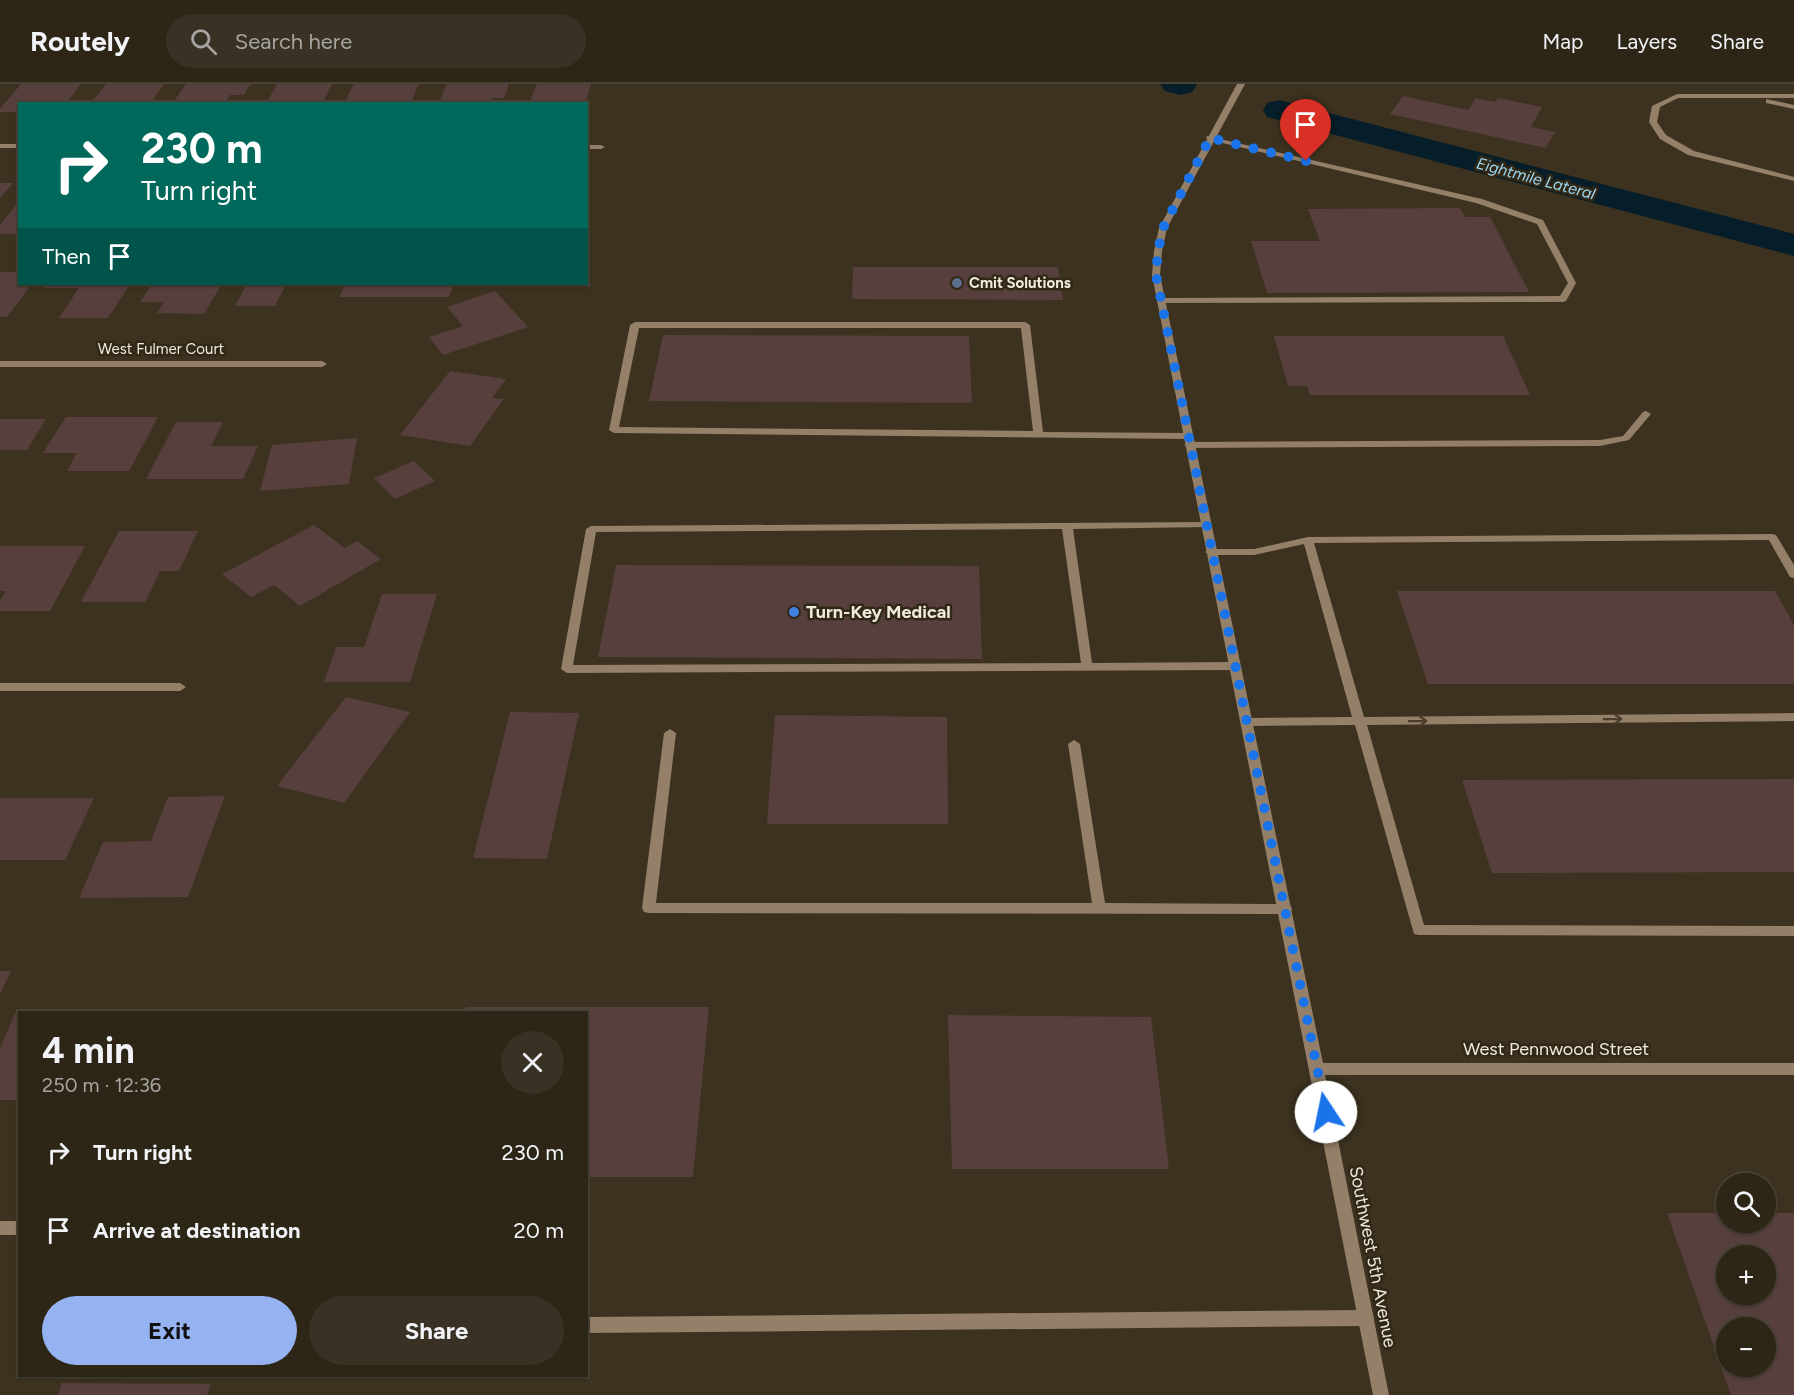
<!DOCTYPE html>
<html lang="en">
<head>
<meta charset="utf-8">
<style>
	body { margin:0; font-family:Figtree,sans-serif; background:#393224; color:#f1f3f6; height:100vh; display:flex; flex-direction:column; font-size:22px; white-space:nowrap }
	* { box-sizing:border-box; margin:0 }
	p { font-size:20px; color:#a7a5a1 }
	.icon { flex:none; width:33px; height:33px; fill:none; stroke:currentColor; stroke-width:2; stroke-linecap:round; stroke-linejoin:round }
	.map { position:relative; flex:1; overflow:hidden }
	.drawer { position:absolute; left:18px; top:927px; width:570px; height:366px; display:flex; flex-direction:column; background:#2d2617; border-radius:0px; box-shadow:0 2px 4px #0004,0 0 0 2px #484336 }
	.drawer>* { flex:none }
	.hud { position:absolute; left:18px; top:18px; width:570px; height:183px; border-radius:0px; box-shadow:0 2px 4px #0004,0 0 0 2px #484336; background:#00695c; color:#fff; overflow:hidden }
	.controls { position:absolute; left:1716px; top:1089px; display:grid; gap:12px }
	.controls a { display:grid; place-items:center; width:60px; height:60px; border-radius:50%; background:#2d2617; box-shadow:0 2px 4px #0004,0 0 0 2px #484336; font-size:30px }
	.pin { position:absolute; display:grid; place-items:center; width:51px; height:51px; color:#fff; margin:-62px -26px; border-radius:50% 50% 50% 0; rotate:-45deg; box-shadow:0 0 6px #0007 }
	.pin .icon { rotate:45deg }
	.me { position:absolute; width:66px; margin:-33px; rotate:349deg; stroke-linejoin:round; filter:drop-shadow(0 0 4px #0008) }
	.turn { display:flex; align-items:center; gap:21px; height:126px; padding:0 24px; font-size:27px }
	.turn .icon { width:78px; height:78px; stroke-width:2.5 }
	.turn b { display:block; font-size:42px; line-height:51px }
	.then { display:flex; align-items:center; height:57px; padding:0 24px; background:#0003; gap:12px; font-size:22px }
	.round { display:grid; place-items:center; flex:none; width:63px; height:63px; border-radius:32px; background:#393224 }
	.headline { display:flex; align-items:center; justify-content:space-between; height:102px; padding:0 24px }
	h1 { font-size:36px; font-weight:700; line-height:45px }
	.cta { display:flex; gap:12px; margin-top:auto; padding:12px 24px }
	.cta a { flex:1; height:69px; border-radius:36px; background:#95b2f1; color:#111; font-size:24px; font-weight:700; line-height:69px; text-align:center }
	.cta a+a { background:#393224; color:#f1f3f6 }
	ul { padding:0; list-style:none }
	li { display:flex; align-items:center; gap:18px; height:78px; padding:0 24px }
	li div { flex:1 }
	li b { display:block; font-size:22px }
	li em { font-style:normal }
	header { display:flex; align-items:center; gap:36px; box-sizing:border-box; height:84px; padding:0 30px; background:#2d2617; border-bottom:2px solid #484336 }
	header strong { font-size:28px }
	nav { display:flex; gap:33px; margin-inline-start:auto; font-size:21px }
	.search { width:420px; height:54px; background:#393224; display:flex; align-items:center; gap:15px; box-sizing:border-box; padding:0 21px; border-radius:33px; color:#a7a5a1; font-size:22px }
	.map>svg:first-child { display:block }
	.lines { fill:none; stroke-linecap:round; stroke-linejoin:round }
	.canal { fill:#051e29; fill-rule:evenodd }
	.building { fill:#573f3e; fill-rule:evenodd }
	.lane { fill:#947f69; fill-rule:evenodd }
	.street { fill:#947f69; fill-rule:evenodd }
	.oneway { stroke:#4a3e2b }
	.route { stroke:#1a73e8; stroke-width:10; stroke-dasharray:0 18 }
	.service-dot { fill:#5c6f8a; stroke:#322816; stroke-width:2 }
	.shop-dot { fill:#3f7fe0; stroke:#322816; stroke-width:2 }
	.labels { text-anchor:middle; stroke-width:5; stroke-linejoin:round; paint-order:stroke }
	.far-poi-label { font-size:15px; font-weight:bold; fill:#efe9de; stroke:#322816; text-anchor:start }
	.far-street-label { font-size:15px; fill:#efe9de; stroke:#322816 }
	.far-water-label { font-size:16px; font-style:italic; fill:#9bd8f4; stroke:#322816 }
	.poi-label { font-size:18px; font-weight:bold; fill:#efe9de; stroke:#322816; text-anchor:start }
	.street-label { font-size:18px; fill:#efe9de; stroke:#322816 }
</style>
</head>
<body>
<header>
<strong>Routely</strong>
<div class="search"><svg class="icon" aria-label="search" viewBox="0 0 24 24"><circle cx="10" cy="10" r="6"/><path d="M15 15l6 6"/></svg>Search here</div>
<nav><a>Map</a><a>Layers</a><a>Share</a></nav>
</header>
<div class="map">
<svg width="1794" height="1311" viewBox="0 0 1794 1311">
	<rect width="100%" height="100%" fill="#3c321f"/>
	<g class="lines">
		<g class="canal">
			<polygon points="1160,0 1196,0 1197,1 1192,8 1181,11 1165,7"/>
			<polygon points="1279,16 1794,150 1794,172 1267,33 1263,26 1267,19"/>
		</g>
	</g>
	<g class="building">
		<polygon points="21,0 81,0 66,20 20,20 20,28 0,28 0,25"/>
		<polygon points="106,0 164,0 150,20 90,20"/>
		<polygon points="186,0 250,0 244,11 230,11 224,20 172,20"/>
		<polygon points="277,0 332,0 322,20 266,20"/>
		<polygon points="354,0 419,0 410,20 344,20"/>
		<polygon points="447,0 509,0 504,14 492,14 490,20 438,20"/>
		<polygon points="537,0 591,0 585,20 529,20"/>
		<polygon points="1403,12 1468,26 1476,14 1495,18 1498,14 1542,23 1531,43 1555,48 1546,64 1390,30"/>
		<polygon points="0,99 13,99 0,114"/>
		<polygon points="20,116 20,150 0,150 0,141"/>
		<polygon points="1460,124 1465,133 1490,133 1529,208 1267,209 1251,157 1320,157 1308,125"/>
		<polygon points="853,183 1058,183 1063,216 852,215"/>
		<polygon points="0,188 20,188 20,200 32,200 7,233 0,233"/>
		<polygon points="46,200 130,200 108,234 59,234 79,204 43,204"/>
		<polygon points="152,200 222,200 204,230 157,229 164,218 140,218"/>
		<polygon points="247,200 286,200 275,222 235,222"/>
		<polygon points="346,200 454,200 449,213 339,213"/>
		<polygon points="495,207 528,243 443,271 429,253 463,242 447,223"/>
		<polygon points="663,251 969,252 972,319 649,317"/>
		<polygon points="1274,252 1503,252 1530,311 1310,311 1307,302 1288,302"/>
		<polygon points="450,287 506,295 492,314 504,315 470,362 400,351"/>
		<polygon points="66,333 158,333 129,387 67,387 77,369 43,369"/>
		<polygon points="0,335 46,335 27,366 0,366"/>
		<polygon points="176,338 223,338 211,362 258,362 243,395 146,395"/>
		<polygon points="357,354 349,400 260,407 272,361"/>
		<polygon points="414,377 435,397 395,415 374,394"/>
		<polygon points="314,441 345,464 357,457 381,475 300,522 274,501 251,513 222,490"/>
		<polygon points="119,447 198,447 179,487 160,487 145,518 81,518"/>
		<polygon points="0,462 85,462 50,527 0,527 0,516 6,507 0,507"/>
		<polygon points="616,481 979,482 982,575 598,573"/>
		<polygon points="1397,507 1775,507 1794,541 1794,600 1428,600"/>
		<polygon points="382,510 437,510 410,598 324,598 336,563 364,563"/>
		<polygon points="346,613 410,628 344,719 277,702"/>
		<polygon points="510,628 579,629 547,775 473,774"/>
		<polygon points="775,631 947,633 948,740 767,740"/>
		<polygon points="1794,695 1794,788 1492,789 1462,696"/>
		<polygon points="225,712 188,813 79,814 103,758 151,757 168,713"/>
		<polygon points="0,714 94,714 65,776 0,776"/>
		<polygon points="0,887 11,887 0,910"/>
		<polygon points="466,923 709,923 693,1093 586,1093 586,928 464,928"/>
		<polygon points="15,930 20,930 20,1016 0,1016 0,964"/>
		<polygon points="948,931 1151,933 1169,1085 952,1085"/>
		<path d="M1667,1129H1726V1138H1766V1129H1794V1311H1731ZM1726,1172H1766V1210H1726ZM1726,1244H1766V1282H1726Z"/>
		<polygon points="62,1299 211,1300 207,1311 58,1311"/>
	</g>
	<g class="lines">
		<g class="lane">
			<polygon points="1677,10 1794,10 1794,14 1678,14 1660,23 1657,38 1666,51 1694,67 1794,93 1794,97 1688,71 1660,55 1649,38 1652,22"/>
			<polygon points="1766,15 1794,21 1794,25 1766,19"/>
			<polygon points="1207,52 1482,115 1543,136 1576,199 1566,217 1563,218 1158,219 1157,217 1161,214 1560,212 1568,199 1537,140 1476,119 1210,56 1206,54"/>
			<path d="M635,238H1025L1030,241L1043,348L1187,349L1192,352L1187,355L614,349L609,346L630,241ZM639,244H1021L1033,347L619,343Z"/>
			<polygon points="1646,327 1651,330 1629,356 1600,362 1189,364 1184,361 1189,358 1600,356 1623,352 1643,328"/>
			<path d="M1205,438L1209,439L1210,441L1209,443L1073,445L1092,579L1234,578L1240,582L1234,586L567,589L561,585L586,445L591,442ZM1062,445L1081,579L573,581L596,448Z"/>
			<polygon points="1772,450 1776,451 1794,481 1794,494 1790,493 1769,456 1314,459 1364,633 1794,629 1794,637 1367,641 1424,841 1794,842 1794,852 1419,851 1414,850 1355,641 1246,642 1240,638 1246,634 1352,633 1304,460 1254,471 1210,471 1205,468 1210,465 1254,465 1308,453"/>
			<polygon points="670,645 676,649 656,819 1092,819 1068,660 1074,656 1080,660 1105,819 1285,820 1290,821 1292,825 1290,829 1285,830 649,829 644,828 642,824 664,649"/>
			<polygon points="1366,1226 1372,1228 1374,1234 1372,1240 1366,1242 586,1249 586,1233"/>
		</g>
		<g class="street">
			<polygon points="1237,0 1245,0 1167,144 1162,167 1160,191 1323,979 1794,979 1794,991 1325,991 1389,1311 1373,1311 1152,191 1154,167 1159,144"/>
			<rect x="0" y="60" width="20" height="4"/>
			<polygon points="586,61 601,61 605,63 601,65 586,65"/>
			<polygon points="0,277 322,277 327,280 322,283 0,283"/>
			<polygon points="0,599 180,599 186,603 180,607 0,607"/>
			<rect x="0" y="1137" width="20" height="14"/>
		</g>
	</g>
	<defs><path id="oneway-shaft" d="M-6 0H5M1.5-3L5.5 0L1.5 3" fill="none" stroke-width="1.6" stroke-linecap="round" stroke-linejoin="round" transform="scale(1.5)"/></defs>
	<g class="oneway">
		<use href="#oneway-shaft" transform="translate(1613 635) rotate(-1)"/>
		<use href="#oneway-shaft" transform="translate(1418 637) rotate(-1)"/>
	</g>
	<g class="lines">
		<polyline class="route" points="1306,77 1210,54 1163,144 1158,167 1156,191 1326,1028"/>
	</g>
	<circle class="service-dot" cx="957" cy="199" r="6"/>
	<circle class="shop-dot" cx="794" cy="528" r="6"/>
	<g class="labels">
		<g class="far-poi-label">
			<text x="969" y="204">Cmit Solutions</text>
		</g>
		<g class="far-street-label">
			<text x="161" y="270">West Fulmer Court</text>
		</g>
		<g class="far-water-label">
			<text transform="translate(1536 94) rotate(15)" y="6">Eightmile Lateral</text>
		</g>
		<g class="poi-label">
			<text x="806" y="534">Turn-Key Medical</text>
		</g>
		<g class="street-label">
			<text x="1556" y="971">West Pennwood Street</text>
			<text transform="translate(1373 1173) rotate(79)" y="6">Southwest 5th Avenue</text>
		</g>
	</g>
</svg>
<div class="controls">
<a><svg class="icon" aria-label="search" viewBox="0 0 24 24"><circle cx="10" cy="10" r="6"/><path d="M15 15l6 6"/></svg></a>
<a>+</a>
<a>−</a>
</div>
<div class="pin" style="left:1306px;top:77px;background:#d93025"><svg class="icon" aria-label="arrive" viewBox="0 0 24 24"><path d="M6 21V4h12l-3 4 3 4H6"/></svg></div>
<svg class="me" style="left:1326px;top:1028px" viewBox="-20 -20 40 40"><circle r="19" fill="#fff"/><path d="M0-13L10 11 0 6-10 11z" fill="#1a73e8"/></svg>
<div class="hud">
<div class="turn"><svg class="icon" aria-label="right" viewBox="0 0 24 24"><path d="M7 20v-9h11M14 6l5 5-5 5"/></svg><div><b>230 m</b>Turn right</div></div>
<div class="then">Then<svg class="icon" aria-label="arrive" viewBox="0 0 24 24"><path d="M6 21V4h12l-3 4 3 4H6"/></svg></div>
</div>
<section class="drawer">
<div class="headline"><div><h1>4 min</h1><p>250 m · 12:36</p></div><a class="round"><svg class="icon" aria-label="close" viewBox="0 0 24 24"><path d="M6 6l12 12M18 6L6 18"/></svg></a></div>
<ul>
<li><svg class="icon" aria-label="right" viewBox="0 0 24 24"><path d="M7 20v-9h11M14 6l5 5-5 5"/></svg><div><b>Turn right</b></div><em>230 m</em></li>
<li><svg class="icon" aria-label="arrive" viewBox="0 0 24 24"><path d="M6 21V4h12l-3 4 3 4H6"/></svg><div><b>Arrive at destination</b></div><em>20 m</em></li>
</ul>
<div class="cta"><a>Exit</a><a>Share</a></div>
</section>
</div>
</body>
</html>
